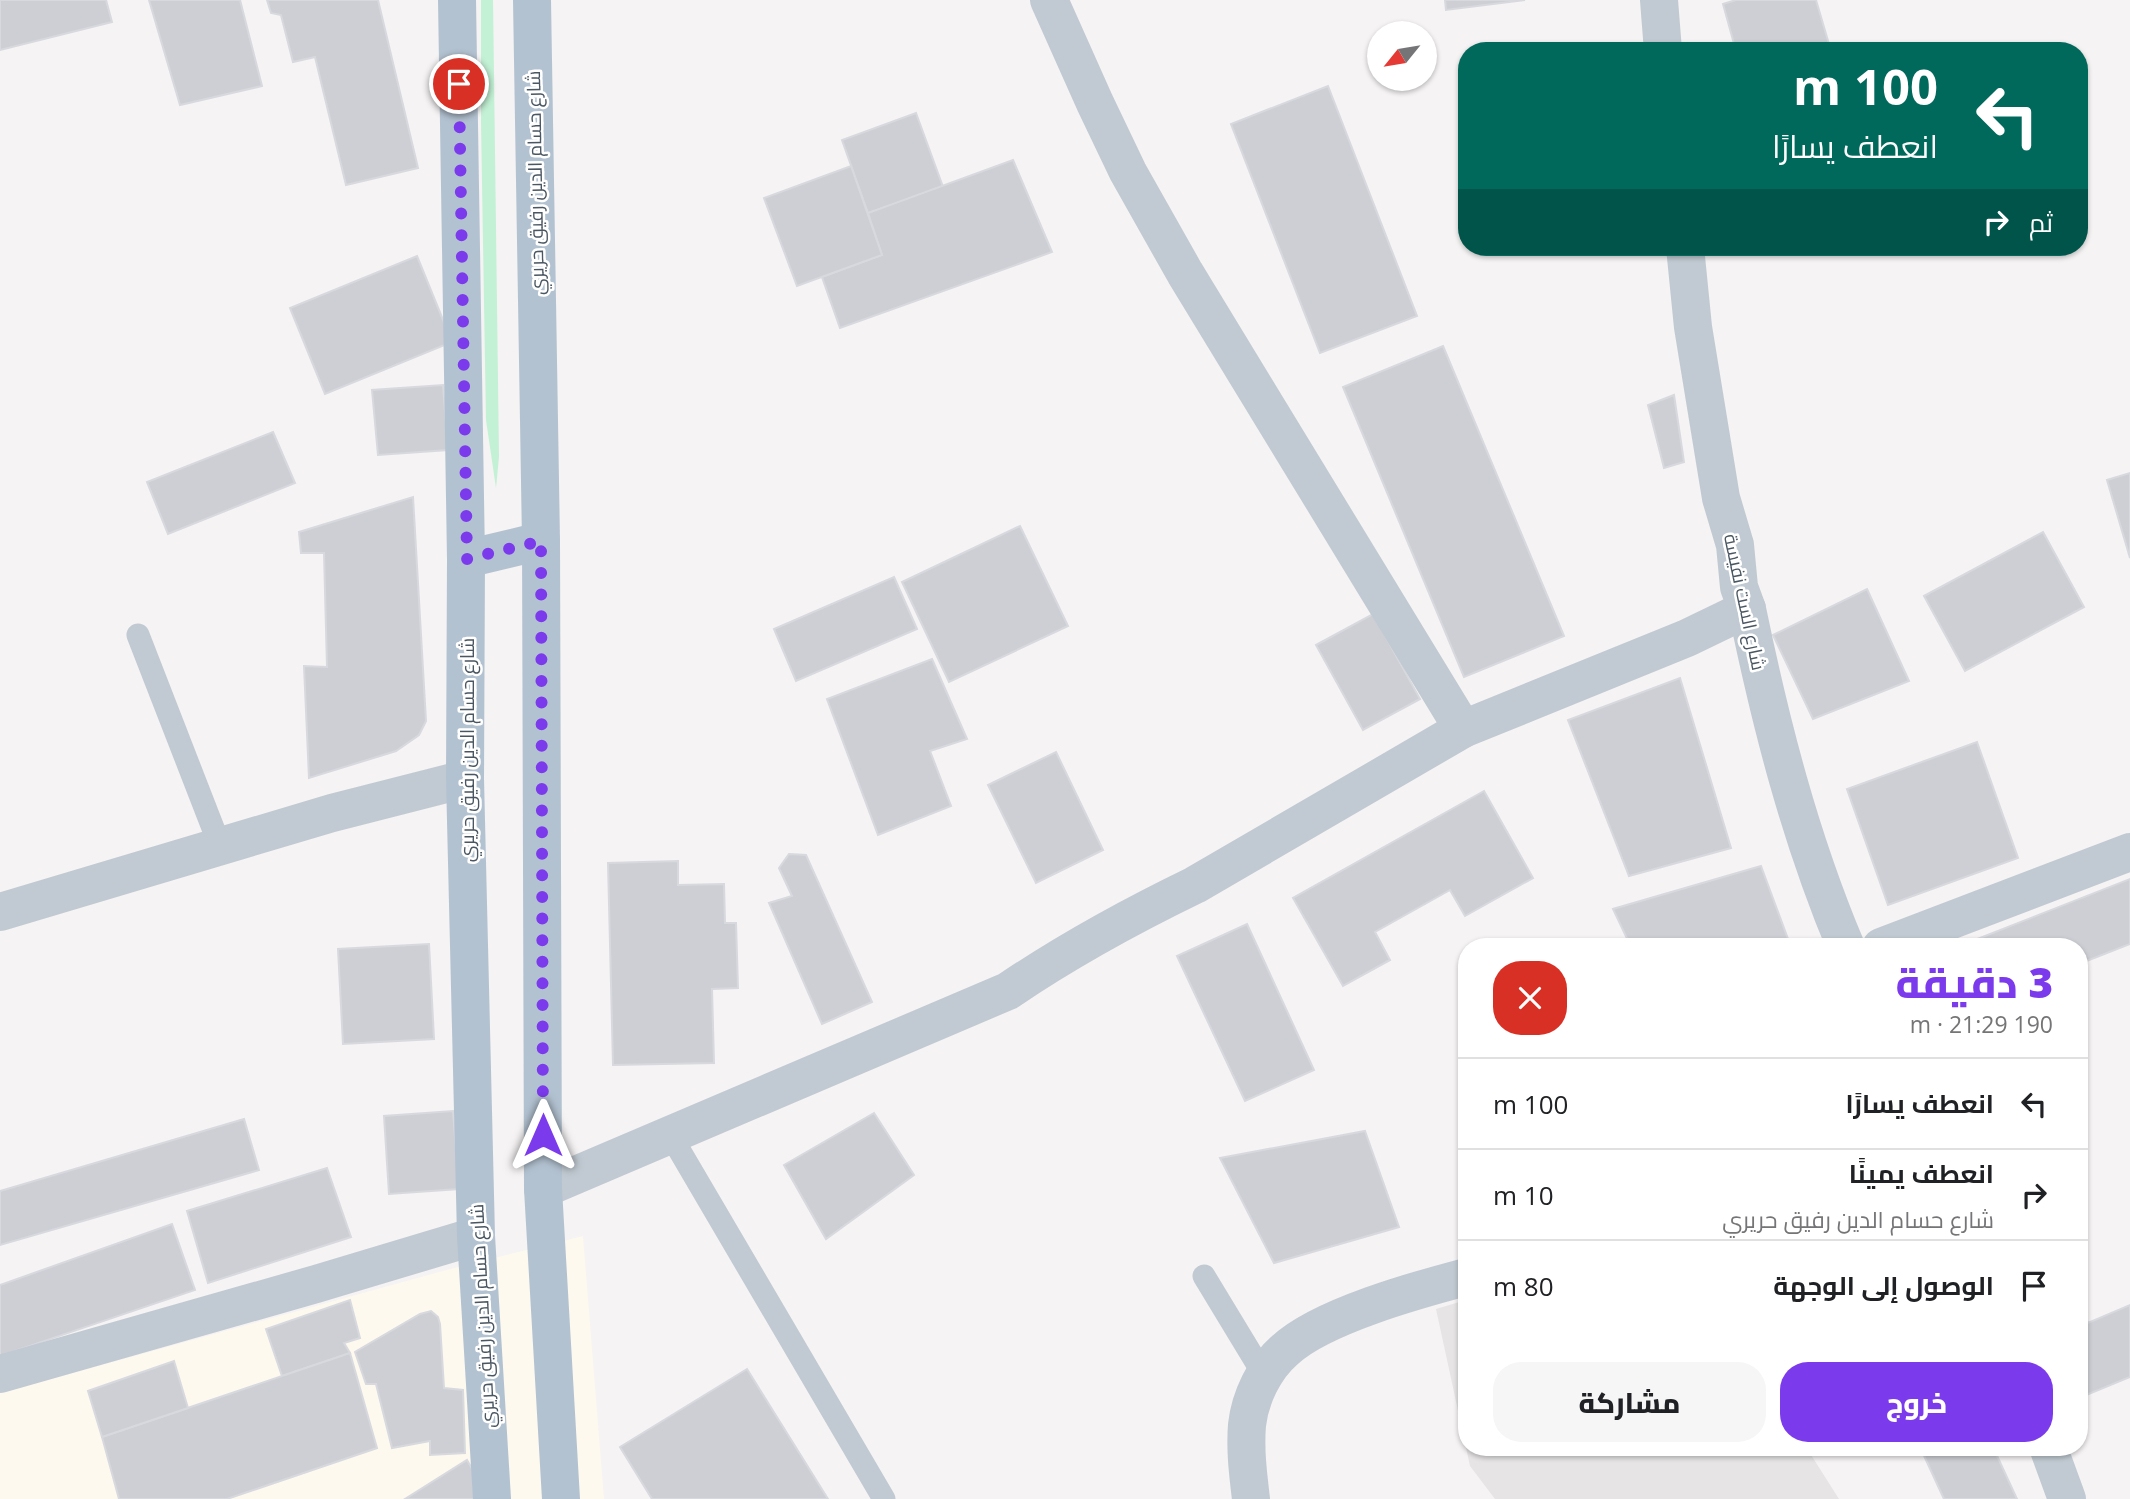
<!DOCTYPE html>
<html lang="ar">
<head>
<meta charset="utf-8">
<style>
	body { margin:0; font-family:"Open Sans",Cairo,sans-serif; background:#f6f6f6; color:#202124; direction:rtl; height:100vh; display:flex; flex-direction:column; font-size:26px; white-space:nowrap }
	* { box-sizing:border-box; margin:0 }
	p { font-size:23px; color:#757577 }
	.icon { flex:none; width:38px; height:38px; fill:none; stroke:currentColor; stroke-width:2; stroke-linecap:round; stroke-linejoin:round }
	.map { position:relative; flex:1; overflow:hidden; direction:ltr }
	.side { position:absolute; left:1458px; top:938px; width:630px; height:518px; display:flex; flex-direction:column; background:#fff; border-radius:28px; box-shadow:0 2px 5px #0004; direction:rtl }
	.side>* { flex:none }
	.banner { position:absolute; left:1458px; top:42px; width:630px; height:214px; border-radius:28px; box-shadow:0 2px 5px #0004; direction:rtl; background:#00695c; color:#fff; overflow:hidden }
	.needle { width:46px; rotate:240deg }
	.tools { position:absolute; left:1367px; top:21px; display:grid; gap:14px }
	.tools a { display:grid; place-items:center; width:70px; height:70px; border-radius:50%; background:#fff; box-shadow:0 2px 5px #0004; font-size:35px }
	.pin { position:absolute; display:grid; place-items:center; width:60px; height:60px; color:#fff; margin:-30px; border:4px solid #fff; border-radius:50%; box-shadow:0 2px 7px #0007 }
	.me { position:absolute; width:77px; margin:-38px; rotate:0deg; stroke-linejoin:round; filter:drop-shadow(0 0 5px #0008) }
	.turn { display:flex; align-items:center; gap:24px; height:147px; padding:0 35px; font-size:32px }
	.turn .icon { width:91px; height:91px; stroke-width:2.5 }
	.turn b { display:block; font-size:49px; line-height:60px }
	.then { display:flex; align-items:center; height:66px; padding:0 35px; background:#0003; gap:14px; font-size:26px }
	.round { display:grid; place-items:center; flex:none; width:74px; height:74px; border-radius:28px; background:#f6f6f6 }
	.summary { display:flex; align-items:center; justify-content:space-between; height:119px; padding:0 35px }
	h1 { font-size:42px; font-weight:800; line-height:52px; color:#7c3aed }
	.primary-button { display:flex; gap:14px; margin-top:auto; padding:14px 35px }
	.primary-button a { flex:1; height:80px; border-radius:28px; background:#7c3aed; color:#fff; font-size:28px; font-weight:800; line-height:80px; text-align:center }
	.primary-button a+a { background:#f6f6f6; color:#202124 }
	ul { padding:0; list-style:none }
	li { display:flex; align-items:center; gap:21px; height:91px; padding:0 35px; border-top:2px solid #e0e0e0 }
	li div { flex:1 }
	li b { display:block; font-size:26px }
	li em { font-style:normal }
	.map>svg:first-child { display:block }
	.commercial { fill:#fdf9ef }
	.education { fill:#e6e4e5 }
	.green { fill:#c3f1d5 }
	.building { fill:#cdcfd5; stroke:#d7d9de; stroke-width:2 }
	.lines { fill:none; stroke-linecap:round; stroke-linejoin:round }
	.lane { stroke:#c1cad2; stroke-width:23 }
	.street { stroke:#c1cad2; stroke-width:38 }
	.primary { stroke:#b3c2d1; stroke-width:38 }
	.route { stroke:#7c3aed; stroke-width:12; stroke-dasharray:0 21.6 }
	.labels { text-anchor:middle; stroke-width:5; stroke-linejoin:round; paint-order:stroke }
	.street-label { font-size:19px; fill:#4a5661; stroke:#fff }
</style>
</head>
<body>
<div class="map">
<svg width="2130" height="1499" viewBox="0 0 2130 1499">
	<rect width="100%" height="100%" fill="#f5f3f3"/>
	<polygon class="commercial" points="583,1236 604,1499 0,1499 0,1393 450,1269"/>
	<polygon class="education" points="1466,1300 1466,1447 1806,1447 1839,1499 1495,1499 1470,1466 1436,1309"/>
	<polygon class="green" points="481,0 493,0 499,457 496,488 486,420 481,122"/>
	<g class="building">
		<polygon points="0,0 106,0 112,22 0,50"/>
		<polygon points="149,0 240,0 262,86 180,105"/>
		<polygon points="267,0 378,0 418,168 346,185 315,57 293,62 281,15 271,13"/>
		<polygon points="1445,0 1525,0 1446,10"/>
		<polygon points="1736,0 1816,0 1831,51 1736,51 1723,4"/>
		<polygon points="1328,86 1417,316 1320,353 1231,124"/>
		<polygon points="916,113 943,187 868,213 842,140"/>
		<polygon points="1013,160 1052,252 840,328 822,277 882,255 868,213"/>
		<polygon points="851,166 882,255 797,286 764,198"/>
		<polygon points="417,256 452,342 325,394 290,308"/>
		<polygon points="1443,346 1564,636 1464,677 1343,387"/>
		<polygon points="443,385 448,450 378,455 372,390"/>
		<polygon points="1674,395 1684,462 1664,468 1648,405"/>
		<polygon points="273,432 295,483 168,534 147,482"/>
		<polygon points="2130,473 2130,558 2107,480"/>
		<polygon points="413,497 426,721 419,735 396,751 309,778 304,666 327,667 324,553 301,553 299,532"/>
		<polygon points="1020,526 1068,626 949,682 902,582"/>
		<polygon points="2043,532 2084,607 1965,671 1924,596"/>
		<polygon points="894,577 917,629 796,681 774,629"/>
		<polygon points="1867,589 1909,681 1813,719 1773,635"/>
		<polygon points="1373,614 1420,699 1363,730 1316,645"/>
		<polygon points="932,659 967,739 930,751 951,806 878,835 827,699"/>
		<polygon points="1680,678 1731,848 1629,876 1568,720"/>
		<polygon points="1977,742 2018,858 1888,905 1847,789"/>
		<polygon points="1056,752 1103,850 1036,883 988,785"/>
		<polygon points="1484,791 1533,878 1465,916 1450,890 1375,932 1390,960 1343,986 1293,898"/>
		<polygon points="789,854 806,855 872,1002 822,1024 769,903 792,896 779,868"/>
		<polygon points="678,861 678,885 724,884 725,923 736,923 738,988 712,989 714,1063 613,1065 608,863"/>
		<polygon points="1761,866 1791,947 1631,947 1613,909"/>
		<polygon points="2130,879 2130,944 2079,964 2079,947 1957,947"/>
		<polygon points="1247,924 1314,1070 1245,1101 1177,956"/>
		<polygon points="429,944 434,1039 343,1044 338,949"/>
		<polygon points="453,1111 459,1189 389,1194 384,1116"/>
		<polygon points="874,1113 914,1175 826,1239 784,1165"/>
		<polygon points="244,1119 259,1170 0,1245 0,1191"/>
		<polygon points="1365,1131 1399,1227 1274,1263 1220,1158"/>
		<polygon points="327,1168 351,1237 208,1283 187,1211"/>
		<polygon points="172,1224 195,1290 0,1356 0,1285"/>
		<polygon points="350,1300 360,1338 344,1343 350,1353 282,1376 266,1329"/>
		<polygon points="2079,1300 2088,1323 2130,1305 2130,1377 2079,1398"/>
		<polygon points="431,1311 438,1317 440,1324 444,1388 463,1390 465,1453 430,1455 430,1441 392,1448 376,1384 366,1384 355,1352 420,1314"/>
		<polygon points="350,1353 377,1448 227,1499 119,1499 102,1437"/>
		<polygon points="174,1361 188,1408 102,1437 88,1391"/>
		<polygon points="747,1369 828,1499 652,1499 620,1447"/>
		<polygon points="1920,1447 1993,1447 2017,1499 1944,1499"/>
		<polygon points="467,1460 485,1491 474,1499 405,1499"/>
	</g>
	<g class="lines">
		<g class="lane">
			<polyline points="138,635 220,846"/>
			<polyline points="671,1136 884,1499"/>
			<polyline points="1204,1276 1264,1375"/>
		</g>
		<g class="street">
			<polyline points="1049,0 1095,103 1128,172 1185,273 1463,729"/>
			<polyline points="1659,0 1663,51"/>
			<path d="M1685,247L1693,327L1721,498L1735,545L1739,587L1747,609C1771,725 1800,838 1846,947"/>
			<polyline points="0,912 332,813 465,779"/>
			<polyline points="1881,947 2130,852"/>
			<path d="M543,1189L1008,991C1067,951 1131,916 1195,885L1463,729L1687,638L1747,609"/>
			<polyline points="0,1374 316,1284 476,1236"/>
			<polyline points="2048,1447 2067,1499"/>
			<path d="M1251,1499C1248,1474 1245,1450 1247,1425C1250,1398 1264,1368 1285,1350C1322,1316 1417,1290 1466,1277"/>
		</g>
		<g class="primary">
			<polyline points="457,0 466,559 465,779 476,1236 492,1499"/>
			<polyline points="532,0 541,541 543,1189 561,1499"/>
			<polyline points="466,559 541,541"/>
		</g>
	</g>
	<g class="lines">
		<polyline class="route" points="459,84 467,559 541,541 543,1135"/>
	</g>
	<g class="labels">
		<g class="street-label">
			<text transform="translate(535 183) rotate(-91)" y="7">شارع حسام الدين رفيق حريري</text>
			<text transform="translate(1745 602) rotate(78)" y="7">شارع الست نفيسة</text>
			<text transform="translate(467 750) rotate(-90)" y="7">شارع حسام الدين رفيق حريري</text>
			<text transform="translate(482 1316) rotate(-93)" y="7">شارع حسام الدين رفيق حريري</text>
		</g>
	</g>
</svg>
<div class="tools">
<a><svg class="needle" viewBox="-14 -14 28 28"><path d="M0-13l5 13h-10z" fill="#e53935"/><path d="M0 13l5-13h-10z" fill="#757577"/></svg></a>
</div>
<div class="pin" style="left:459px;top:84px;background:#d93025"><svg class="icon" aria-label="arrive" viewBox="0 0 24 24"><path d="M6 21V4h12l-3 4 3 4H6"/></svg></div>
<svg class="me" style="left:543px;top:1135px" viewBox="-20 -20 40 40"><path d="M0-17L14 15 0 8-14 15z" fill="#7c3aed" stroke="#fff" stroke-width="4"/></svg>
<div class="banner">
<div class="turn"><svg class="icon" aria-label="left" viewBox="0 0 24 24"><path d="M17 20v-9H6M10 6l-5 5 5 5"/></svg><div><b>100 m</b>انعطف يسارًا</div></div>
<div class="then">ثم<svg class="icon" aria-label="right" viewBox="0 0 24 24"><path d="M7 20v-9h11M14 6l5 5-5 5"/></svg></div>
</div>
<section class="side">
<div class="summary"><div><h1>3 دقيقة</h1><p>190 m · 21:29</p></div><a class="round" style="background:#d93025;color:#fff"><svg class="icon" aria-label="close" viewBox="0 0 24 24"><path d="M6 6l12 12M18 6L6 18"/></svg></a></div>
<ul>
<li><svg class="icon" aria-label="left" viewBox="0 0 24 24"><path d="M17 20v-9H6M10 6l-5 5 5 5"/></svg><div><b>انعطف يسارًا</b></div><em>100 m</em></li>
<li><svg class="icon" aria-label="right" viewBox="0 0 24 24"><path d="M7 20v-9h11M14 6l5 5-5 5"/></svg><div><b>انعطف يمينًا</b><p>شارع حسام الدين رفيق حريري</p></div><em>10 m</em></li>
<li><svg class="icon" aria-label="arrive" viewBox="0 0 24 24"><path d="M6 21V4h12l-3 4 3 4H6"/></svg><div><b>الوصول إلى الوجهة</b></div><em>80 m</em></li>
</ul>
<div class="primary-button"><a>خروج</a><a>مشاركة</a></div>
</section>
</div>
</body>
</html>
